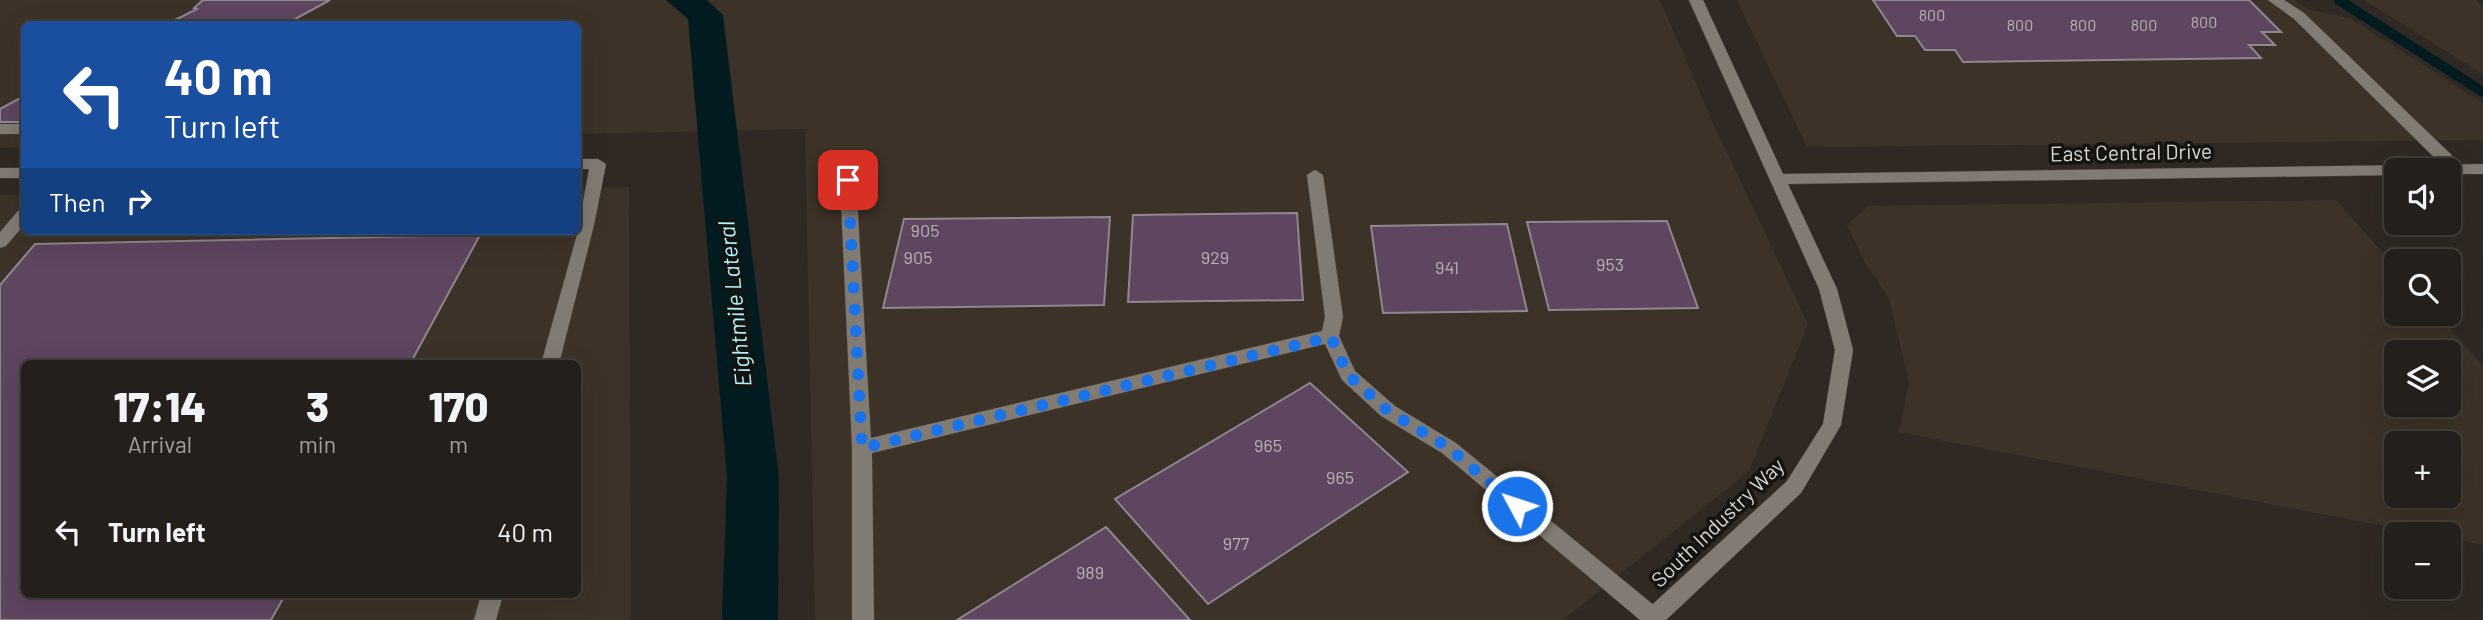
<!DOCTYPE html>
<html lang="en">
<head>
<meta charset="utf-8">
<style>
	body { margin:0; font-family:Barlow,sans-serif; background:#2c2723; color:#f1f3f6; height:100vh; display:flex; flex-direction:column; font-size:26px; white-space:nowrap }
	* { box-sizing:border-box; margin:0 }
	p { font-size:23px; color:#a3a2a2 }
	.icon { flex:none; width:38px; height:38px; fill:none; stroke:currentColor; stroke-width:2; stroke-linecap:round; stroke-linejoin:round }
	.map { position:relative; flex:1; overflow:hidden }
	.sheet { position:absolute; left:21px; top:360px; width:560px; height:238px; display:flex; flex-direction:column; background:#241f1a; border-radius:10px; box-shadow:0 7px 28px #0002,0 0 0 2px #413d39 }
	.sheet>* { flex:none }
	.banner { position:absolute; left:21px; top:21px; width:560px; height:214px; border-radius:10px; box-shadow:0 7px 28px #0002,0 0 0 2px #413d39; background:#1a4fa0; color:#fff; overflow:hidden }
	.controls { position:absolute; left:2384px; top:158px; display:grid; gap:14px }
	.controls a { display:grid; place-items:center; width:77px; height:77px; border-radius:10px; background:#241f1a; box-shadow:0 7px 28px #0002,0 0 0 2px #413d39; font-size:35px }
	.pin { position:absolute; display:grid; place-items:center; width:60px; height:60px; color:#fff; margin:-30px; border-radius:14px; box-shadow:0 4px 10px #0006 }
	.me { position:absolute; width:77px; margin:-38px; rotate:310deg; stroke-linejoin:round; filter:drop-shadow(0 0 5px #0008) }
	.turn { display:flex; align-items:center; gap:24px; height:147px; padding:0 28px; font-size:32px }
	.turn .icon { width:91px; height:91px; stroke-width:2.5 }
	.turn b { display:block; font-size:49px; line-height:60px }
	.then { display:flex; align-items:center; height:66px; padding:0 28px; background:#0003; gap:14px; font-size:26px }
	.eta { display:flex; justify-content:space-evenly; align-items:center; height:119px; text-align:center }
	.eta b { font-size:42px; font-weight:800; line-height:49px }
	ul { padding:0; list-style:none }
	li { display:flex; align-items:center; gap:21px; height:105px; padding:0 28px }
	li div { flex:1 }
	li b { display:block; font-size:26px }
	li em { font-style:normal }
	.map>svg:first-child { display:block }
	.built { fill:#3d3227; fill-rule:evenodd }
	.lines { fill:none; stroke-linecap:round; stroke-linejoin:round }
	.stream { stroke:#021b20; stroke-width:10 }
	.canal { fill:#021b20; fill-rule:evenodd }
	.building { fill:#5e4560; stroke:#8f878f; stroke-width:2 }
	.service-casing { stroke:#4a4540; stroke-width:1 }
	.tertiary-casing { stroke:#4a4540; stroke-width:1 }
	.service { fill:#827b74; fill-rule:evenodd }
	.tertiary { fill:#827b74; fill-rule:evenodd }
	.route { stroke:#1a73e8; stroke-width:12; stroke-dasharray:0 21.6 }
	.labels { text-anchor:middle; stroke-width:7; stroke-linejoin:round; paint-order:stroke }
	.far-number-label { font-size:16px; fill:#bab1b5 }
	.number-label { font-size:18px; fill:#bab1b5 }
	.street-label { font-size:21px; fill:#d9d5d1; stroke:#151310 }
	.water-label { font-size:23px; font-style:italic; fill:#b0f1fe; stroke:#151310 }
</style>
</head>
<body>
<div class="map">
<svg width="2483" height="620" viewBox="0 0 2483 620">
	<rect width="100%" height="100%" fill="#302923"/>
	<g class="built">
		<polygon points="0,0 1660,0 1713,123 1808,324 1749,471 1563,620 815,620 805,129 578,134 578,24 24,24 24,147 0,148"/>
		<polygon points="1737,0 2294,0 2308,9 2351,19 2483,103 2483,140 1807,147"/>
		<polygon points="2364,0 2475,0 2483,7 2483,74"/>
		<path d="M629,187L631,620H0V195H24V231H578V188ZM24,364H578V595H24Z"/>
		<path d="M2336,200L2396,268V313H2436L2483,366V545L2448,538V534H2425L1899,432L1909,383L1889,298L1865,263L1847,225L1868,206ZM2396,352H2448V404H2396ZM2396,443H2448V495H2396Z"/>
	</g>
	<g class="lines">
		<polyline class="stream" points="2339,0 2483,92"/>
		<polygon class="canal" points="666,0 707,0 723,15 779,478 778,620 722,620 727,478 688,19"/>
	</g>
	<g class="building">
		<polygon points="203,0 330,0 286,24 167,24 197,9 194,8"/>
		<polygon points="1873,0 2249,0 2281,32 2262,32 2275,45 2249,45 2261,58 1963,62 1955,50 1925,50 1915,36 1897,36"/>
		<polygon points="24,96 24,122 0,122 0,109"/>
		<polygon points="1297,213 1303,300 1128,302 1133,215"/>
		<polygon points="1110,217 1104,305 883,308 904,219"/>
		<polygon points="1667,221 1698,308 1549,310 1527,222"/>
		<polygon points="1507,224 1527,311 1383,313 1371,226"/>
		<polygon points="480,235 410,364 24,364 24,595 285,595 271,620 0,620 0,285 35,244"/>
		<polygon points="1310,383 1408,472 1208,604 1115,499"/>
		<polygon points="1106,527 1190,620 957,620"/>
	</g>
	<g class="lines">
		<defs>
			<g id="service">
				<polygon points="2268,0 2284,0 2304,13 2462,165 2464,169 2462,173 2450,173 2294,19"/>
				<rect x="0" y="124" width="24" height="10"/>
				<polygon points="578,159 598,159 606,164 594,225 559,364 541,364 578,231 589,169 578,169"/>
				<rect x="0" y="168" width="24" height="10"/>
				<polygon points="1315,170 1323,175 1343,317 1339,336 1355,371 1395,406 1456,443 1661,611 1663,620 1640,620 1442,453 1381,416 1342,380 1325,344 872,453 874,620 852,620 852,448 840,180 842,176 854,176 856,180 871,438 1322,331 1325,317 1307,175"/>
				<polygon points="24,210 24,225 6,246 0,248 0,232 18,211"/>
				<polygon points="481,595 503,595 496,620 474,620"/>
			</g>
			<polygon id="tertiary" points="1689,0 1703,0 1783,174 2483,164 2483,174 2448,174 2448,170 2396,170 2396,175 1788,184 1837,289 1853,350 1841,425 1801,493 1666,620 1640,620 1643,613 1787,481 1823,424 1835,350 1819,289"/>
		</defs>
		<use href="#service" class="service-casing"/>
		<use href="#tertiary" class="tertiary-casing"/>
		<use href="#service" class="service"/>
		<use href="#tertiary" class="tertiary"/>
	</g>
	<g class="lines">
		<polyline class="route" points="848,180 862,448 1331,337 1348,375 1388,411 1449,448 1517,506"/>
	</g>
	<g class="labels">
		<g class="far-number-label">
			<text x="1932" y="21">800</text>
			<text x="2204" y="28">800</text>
			<text x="2020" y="31">800</text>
			<text x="2083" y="31">800</text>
			<text x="2144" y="31">800</text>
		</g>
		<g class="number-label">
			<text x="925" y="237">905</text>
			<text x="918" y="264">905</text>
			<text x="1215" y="264">929</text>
			<text x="1610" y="271">953</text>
			<text x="1447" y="274">941</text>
			<text x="1268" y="452">965</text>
			<text x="1340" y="484">965</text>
			<text x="1236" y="550">977</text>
			<text x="1090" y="579">989</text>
		</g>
		<g class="street-label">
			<text transform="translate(2131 153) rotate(-1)" y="7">East Central Drive</text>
			<text transform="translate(1718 523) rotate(-44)" y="7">South Industry Way</text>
		</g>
		<g class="water-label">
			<text transform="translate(735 304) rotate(-96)" y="8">Eightmile Lateral</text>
		</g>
	</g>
</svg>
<div class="controls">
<a><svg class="icon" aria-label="sound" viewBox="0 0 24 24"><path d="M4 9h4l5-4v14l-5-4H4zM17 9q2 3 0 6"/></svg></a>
<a><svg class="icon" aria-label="search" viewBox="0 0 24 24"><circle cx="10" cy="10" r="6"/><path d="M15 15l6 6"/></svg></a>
<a><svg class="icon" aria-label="layers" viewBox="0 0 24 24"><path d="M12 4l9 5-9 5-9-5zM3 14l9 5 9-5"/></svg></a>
<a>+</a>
<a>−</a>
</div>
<div class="pin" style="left:848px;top:180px;background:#d93025"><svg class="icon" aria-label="arrive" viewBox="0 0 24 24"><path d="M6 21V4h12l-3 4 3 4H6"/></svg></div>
<svg class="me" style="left:1517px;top:506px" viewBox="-20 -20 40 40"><circle r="17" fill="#1a73e8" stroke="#fff" stroke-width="3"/><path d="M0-11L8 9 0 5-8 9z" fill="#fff"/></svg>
<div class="banner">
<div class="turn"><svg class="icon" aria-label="left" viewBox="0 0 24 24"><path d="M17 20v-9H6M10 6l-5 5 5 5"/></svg><div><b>40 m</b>Turn left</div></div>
<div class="then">Then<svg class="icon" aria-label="right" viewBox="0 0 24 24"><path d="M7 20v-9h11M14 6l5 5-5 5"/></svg></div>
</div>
<section class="sheet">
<div class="eta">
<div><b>17:14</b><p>Arrival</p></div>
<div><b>3</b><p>min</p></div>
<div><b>170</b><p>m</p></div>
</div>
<ul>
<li><svg class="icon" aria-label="left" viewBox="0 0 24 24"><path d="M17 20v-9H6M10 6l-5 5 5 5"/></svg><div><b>Turn left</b></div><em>40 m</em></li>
</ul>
</section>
</div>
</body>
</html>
